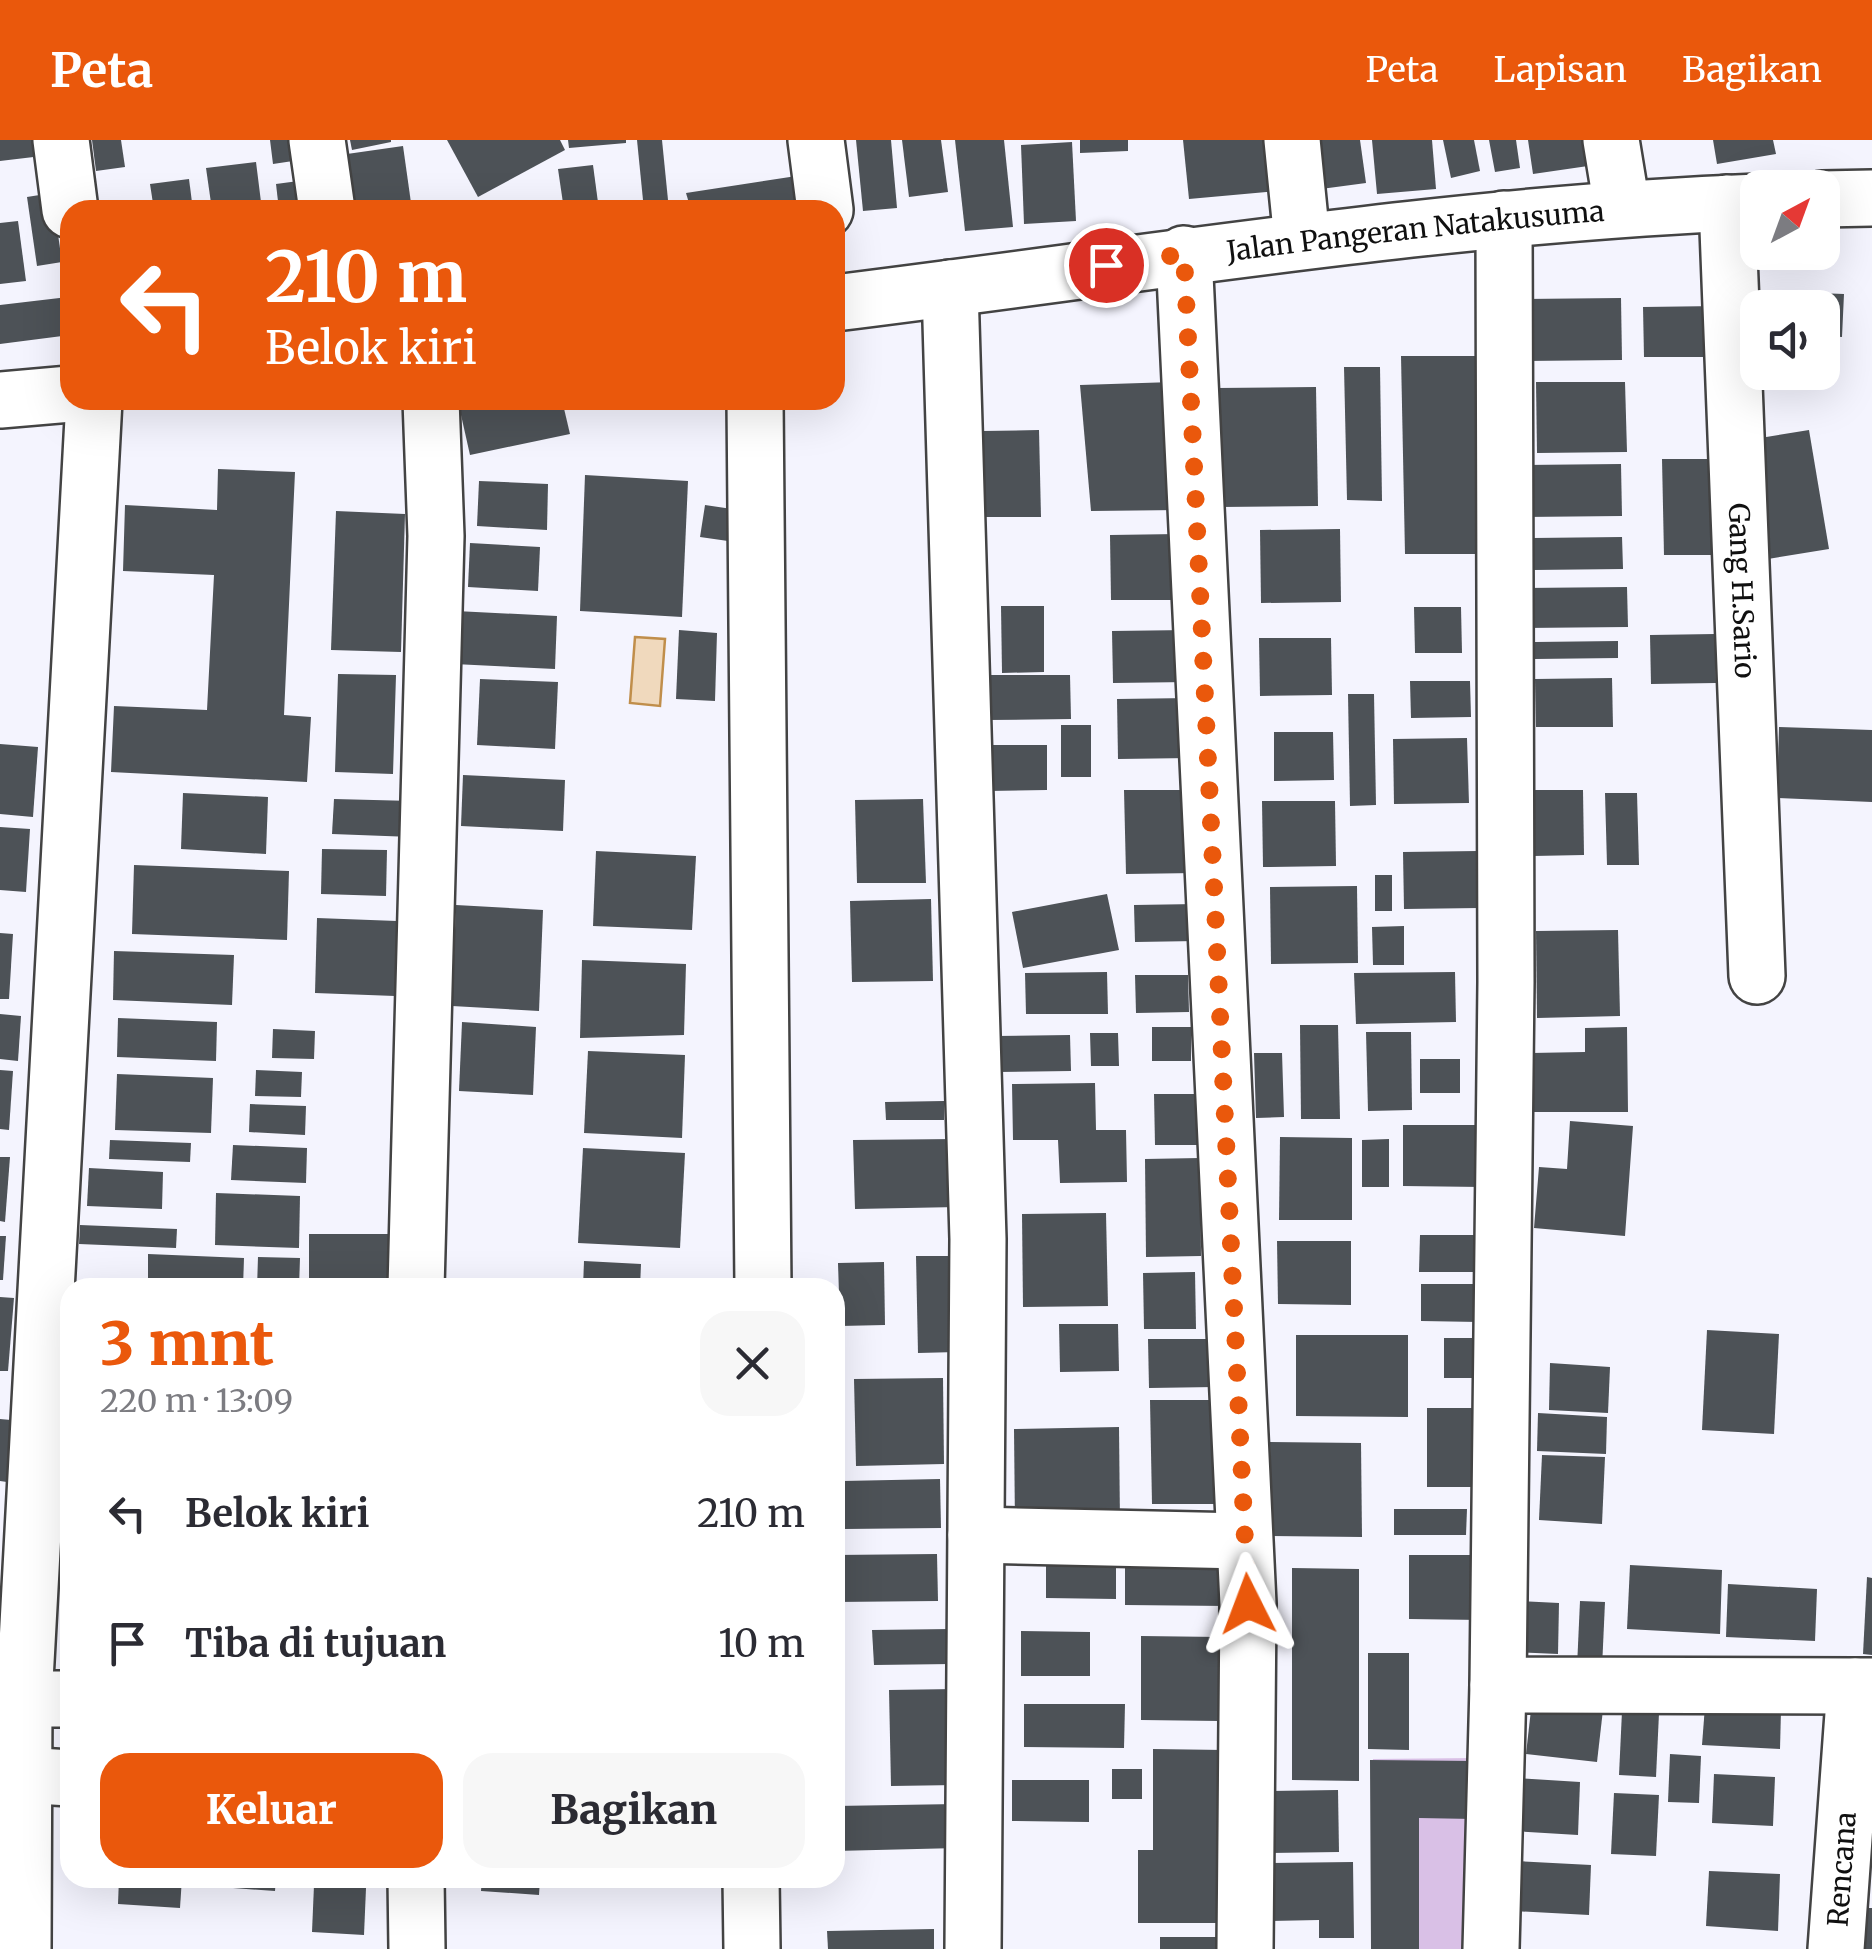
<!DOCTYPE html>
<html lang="id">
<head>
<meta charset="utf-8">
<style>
	body { margin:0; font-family:Merriweather,serif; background:#f7f7f7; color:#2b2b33; height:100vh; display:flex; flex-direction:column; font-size:38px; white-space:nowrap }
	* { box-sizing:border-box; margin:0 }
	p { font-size:32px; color:#7c7c81 }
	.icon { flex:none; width:55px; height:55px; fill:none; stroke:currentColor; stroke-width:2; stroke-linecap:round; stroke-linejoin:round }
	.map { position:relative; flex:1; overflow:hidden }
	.panel { position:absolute; left:60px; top:1138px; width:785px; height:610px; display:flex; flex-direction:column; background:#fff; border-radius:30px; box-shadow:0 10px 40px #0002 }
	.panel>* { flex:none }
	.banner { position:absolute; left:60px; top:60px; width:785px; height:210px; border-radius:30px; box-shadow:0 10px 40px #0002; background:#ea580c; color:#fff; overflow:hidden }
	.needle { width:65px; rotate:41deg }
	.fabs { position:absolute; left:1740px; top:30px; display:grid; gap:20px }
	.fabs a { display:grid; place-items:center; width:100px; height:100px; border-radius:20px; background:#fff; box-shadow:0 10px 40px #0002; font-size:50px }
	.pin { position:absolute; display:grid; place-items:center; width:85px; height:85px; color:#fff; margin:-42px; border:5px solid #fff; border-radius:50%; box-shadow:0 2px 10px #0007 }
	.me { position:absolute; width:110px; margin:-55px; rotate:357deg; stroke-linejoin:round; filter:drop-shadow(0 0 8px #0008) }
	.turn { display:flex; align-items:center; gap:35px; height:210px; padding:0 40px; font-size:45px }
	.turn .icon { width:130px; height:130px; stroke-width:2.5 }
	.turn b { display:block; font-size:70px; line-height:85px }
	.round { display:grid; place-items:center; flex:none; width:105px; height:105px; border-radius:30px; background:#f7f7f7 }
	.head { display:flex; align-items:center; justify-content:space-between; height:170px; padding:0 40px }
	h1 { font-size:60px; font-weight:800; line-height:75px; color:#ea580c }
	.primary-button { display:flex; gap:20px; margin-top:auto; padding:20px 40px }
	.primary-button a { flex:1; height:115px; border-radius:30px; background:#ea580c; color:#fff; font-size:40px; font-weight:800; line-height:115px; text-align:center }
	.primary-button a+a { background:#f7f7f7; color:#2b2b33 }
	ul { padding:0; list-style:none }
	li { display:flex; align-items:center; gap:30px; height:130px; padding:0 40px }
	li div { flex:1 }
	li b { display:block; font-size:38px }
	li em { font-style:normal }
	header { display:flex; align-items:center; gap:60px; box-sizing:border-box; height:140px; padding:0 50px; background:#ea580c; color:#fff }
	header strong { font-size:48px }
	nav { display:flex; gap:55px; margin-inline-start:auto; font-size:35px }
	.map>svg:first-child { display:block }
	.green { fill:#d9c0e6 }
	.water { fill:#f0d9bd; stroke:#c08e4b; stroke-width:2.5 }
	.building { fill:#4d5257 }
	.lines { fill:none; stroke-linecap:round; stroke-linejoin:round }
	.minor-casing { stroke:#434343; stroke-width:60 }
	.minor { stroke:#fff; stroke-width:55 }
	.route { stroke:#ea580c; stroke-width:18; stroke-dasharray:0 32.4 }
	.labels { text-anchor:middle; stroke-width:10; stroke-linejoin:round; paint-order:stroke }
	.street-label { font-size:28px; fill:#101010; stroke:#fff }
</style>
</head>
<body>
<header>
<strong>Peta</strong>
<nav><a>Peta</a><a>Lapisan</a><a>Bagikan</a></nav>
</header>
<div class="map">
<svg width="1872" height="1809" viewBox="0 0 1872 1809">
	<rect width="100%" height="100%" fill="#f4f4fe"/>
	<polygon class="green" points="1474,1618 1465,1809 1371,1809 1373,1619"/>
	<polygon class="water" points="635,497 665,499 660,566 630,563"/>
	<g class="building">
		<polygon points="0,0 39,0 42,16 0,21"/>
		<polygon points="92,0 121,0 125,27 96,31"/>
		<polygon points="270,0 310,0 313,18 273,24"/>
		<polygon points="350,0 391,0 391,2 352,10"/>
		<polygon points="447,0 560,0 565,10 478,57"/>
		<polygon points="568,0 626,0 626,3 569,8"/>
		<polygon points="637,0 662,0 669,70 644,70"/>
		<polygon points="856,0 891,0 897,68 863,71"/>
		<polygon points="902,0 941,0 948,52 909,57"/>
		<polygon points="955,0 1004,0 1013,87 965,91"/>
		<polygon points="1080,0 1128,0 1128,11 1080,13"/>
		<polygon points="1183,0 1273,0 1278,51 1189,59"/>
		<polygon points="1314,0 1360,0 1366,43 1321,49"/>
		<polygon points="1372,0 1432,0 1436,49 1377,54"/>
		<polygon points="1443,0 1474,0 1480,31 1451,38"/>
		<polygon points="1489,0 1516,0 1520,28 1495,32"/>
		<polygon points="1528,0 1585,0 1588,26 1533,34"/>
		<polygon points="1713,0 1773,0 1776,14 1717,24"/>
		<polygon points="1072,2 1076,81 1024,84 1021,5"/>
		<polygon points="403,6 412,70 355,70 347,14"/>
		<polygon points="256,22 262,70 212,70 206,28"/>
		<polygon points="593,25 599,70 564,70 558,29"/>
		<polygon points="803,35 809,70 691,70 686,53"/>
		<polygon points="189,39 193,70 154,70 150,44"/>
		<polygon points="306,40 311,70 279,70 276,44"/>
		<polygon points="52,53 62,122 37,126 27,57"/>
		<polygon points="18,81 26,141 0,144 0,83"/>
		<polygon points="1767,151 1844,154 1842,197 1822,196 1822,168 1766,168"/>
		<polygon points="68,157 70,195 0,204 0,165"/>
		<polygon points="1621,158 1622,220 1525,221 1524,159"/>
		<polygon points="1718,166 1719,217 1644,217 1643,167"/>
		<polygon points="1401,216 1480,216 1483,414 1405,414"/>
		<polygon points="1344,227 1380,227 1382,361 1347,360"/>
		<polygon points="1173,242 1180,370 1091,371 1080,245"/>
		<polygon points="1536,242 1625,242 1627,312 1537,313"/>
		<polygon points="1316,247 1318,366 1220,367 1217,248"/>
		<polygon points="487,260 562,260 570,294 470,315 459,266"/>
		<polygon points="1039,290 1041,377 984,377 983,291"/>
		<polygon points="1809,290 1829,409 1768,419 1748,300"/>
		<polygon points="1662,319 1721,319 1722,415 1664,415"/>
		<polygon points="1621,324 1622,376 1517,377 1517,325"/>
		<polygon points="218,329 295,332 284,575 311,577 307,642 111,632 114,566 207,570 214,435 123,431 125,365 217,370"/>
		<polygon points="585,335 688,341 682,477 580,471"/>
		<polygon points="479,341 548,344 547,390 477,386"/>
		<polygon points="705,365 732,369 728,401 700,397"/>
		<polygon points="336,371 405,374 401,512 331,510"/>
		<polygon points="1340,389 1341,462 1261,463 1260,390"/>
		<polygon points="1178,394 1179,460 1111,460 1110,395"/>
		<polygon points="1622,397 1623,429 1533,430 1533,398"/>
		<polygon points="470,403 540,407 538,451 468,447"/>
		<polygon points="1627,447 1628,487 1516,488 1515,448"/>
		<polygon points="1001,466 1044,466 1044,532 1002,533"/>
		<polygon points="1414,467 1461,467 1462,513 1415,513"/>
		<polygon points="456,471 557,476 555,529 454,524"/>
		<polygon points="679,490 717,493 715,561 676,559"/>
		<polygon points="1188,490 1189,542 1113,543 1112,491"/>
		<polygon points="1715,494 1716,543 1651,544 1650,495"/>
		<polygon points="1259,498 1331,498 1332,555 1260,556"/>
		<polygon points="1618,501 1618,518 1535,519 1535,502"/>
		<polygon points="338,534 396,535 393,634 335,632"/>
		<polygon points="987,535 1070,535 1071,579 987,580"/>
		<polygon points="1612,538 1613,587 1536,587 1535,539"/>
		<polygon points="480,539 558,542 555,609 477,605"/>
		<polygon points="1410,541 1470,541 1471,577 1411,578"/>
		<polygon points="1348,554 1374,554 1376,665 1350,666"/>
		<polygon points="1190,558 1191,618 1118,619 1117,559"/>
		<rect x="1061" y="585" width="30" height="52"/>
		<polygon points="1779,587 1872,590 1872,662 1777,658"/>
		<polygon points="1274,592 1333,592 1334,640 1274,641"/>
		<polygon points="1467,598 1469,663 1394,664 1393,599"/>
		<polygon points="0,604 38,607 33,677 0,674"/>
		<polygon points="987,605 1047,605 1047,650 988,651"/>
		<polygon points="463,635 565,640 563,691 461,686"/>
		<polygon points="1124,650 1196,650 1196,733 1126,734"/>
		<polygon points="1532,650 1583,650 1584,715 1533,716"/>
		<polygon points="183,653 268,657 266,714 181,709"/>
		<polygon points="1605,653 1637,653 1639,725 1607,725"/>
		<polygon points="334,659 413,661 412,697 332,694"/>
		<polygon points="923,659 926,743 857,743 855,660"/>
		<polygon points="1262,661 1335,661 1336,726 1263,727"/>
		<polygon points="0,687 30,689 26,752 0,750"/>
		<polygon points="322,709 387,710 386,756 321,754"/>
		<polygon points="596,711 696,716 692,790 593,786"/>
		<polygon points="1478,711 1479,768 1404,769 1403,712"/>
		<polygon points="134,725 289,731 287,800 132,794"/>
		<rect x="1375" y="735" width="17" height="36"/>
		<polygon points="1357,746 1358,823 1271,824 1270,747"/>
		<polygon points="1107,754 1119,810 1023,828 1012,772"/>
		<polygon points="931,759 933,841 852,842 850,761"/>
		<polygon points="1197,764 1197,801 1135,802 1134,765"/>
		<polygon points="456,765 543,770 539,871 452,866"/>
		<polygon points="317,778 397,781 395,856 315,853"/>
		<polygon points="1404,786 1404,825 1373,825 1372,787"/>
		<polygon points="1618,790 1620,876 1537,878 1536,791"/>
		<polygon points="0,793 13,794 9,859 0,859"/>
		<polygon points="114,811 234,815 232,865 113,860"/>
		<polygon points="582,820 686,824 684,895 580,898"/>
		<polygon points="1107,832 1108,874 1026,874 1025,833"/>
		<polygon points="1455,832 1456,882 1356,884 1354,833"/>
		<polygon points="1135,835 1188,835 1189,872 1136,873"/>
		<polygon points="0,874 21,876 18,921 0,919"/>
		<polygon points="118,878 217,882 216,921 117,917"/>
		<polygon points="462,882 536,887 533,955 459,951"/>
		<polygon points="1300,885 1338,885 1340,979 1301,979"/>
		<rect x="1152" y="887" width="39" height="34"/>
		<polygon points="1627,887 1628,972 1533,972 1531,913 1585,912 1585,888"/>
		<polygon points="273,889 315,891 314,919 272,918"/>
		<polygon points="1366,892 1411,892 1412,970 1368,971"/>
		<polygon points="1090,893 1118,893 1119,926 1091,926"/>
		<polygon points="1070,895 1071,931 997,932 996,896"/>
		<polygon points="588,911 685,915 682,998 584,993"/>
		<polygon points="1254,913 1282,913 1284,977 1256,978"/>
		<rect x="1420" y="919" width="40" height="34"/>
		<polygon points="0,930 13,931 9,990 0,989"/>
		<polygon points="256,930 302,932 301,957 255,956"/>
		<polygon points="117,934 213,938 211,993 115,990"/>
		<polygon points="1095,943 1096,990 1126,990 1127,1042 1060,1043 1058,1000 1013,1000 1012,944"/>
		<polygon points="1154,954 1205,954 1205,1005 1155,1005"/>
		<polygon points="944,961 944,980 886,980 885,962"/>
		<polygon points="250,964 306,966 305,995 249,992"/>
		<polygon points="1570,981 1633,986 1625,1096 1534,1088 1539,1027 1567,1029"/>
		<polygon points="1403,985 1482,985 1482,1047 1403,1046"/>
		<polygon points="1280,997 1352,998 1352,1080 1279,1080"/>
		<polygon points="956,999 958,1067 855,1069 853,1000"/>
		<polygon points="1389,999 1389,1047 1362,1047 1362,1000"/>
		<polygon points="110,1000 191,1003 190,1022 109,1019"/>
		<polygon points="233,1005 307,1008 306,1043 231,1040"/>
		<polygon points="583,1008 685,1013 680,1108 578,1103"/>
		<polygon points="0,1017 10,1017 5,1082 0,1081"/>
		<polygon points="1200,1018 1201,1116 1146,1117 1145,1019"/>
		<polygon points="89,1028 163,1032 162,1069 87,1066"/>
		<polygon points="216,1053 300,1056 299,1108 215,1105"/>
		<polygon points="1106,1073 1108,1166 1023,1167 1022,1074"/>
		<polygon points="80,1085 177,1089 176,1108 79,1104"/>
		<rect x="309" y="1094" width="87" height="54"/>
		<polygon points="1420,1095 1478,1095 1478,1132 1419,1132"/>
		<polygon points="0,1096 6,1096 3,1140 0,1140"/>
		<polygon points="1277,1101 1351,1101 1351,1165 1278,1164"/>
		<polygon points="148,1114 244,1118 243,1148 148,1148"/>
		<polygon points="916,1116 955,1116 957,1212 918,1213"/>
		<polygon points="258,1117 300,1118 299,1148 257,1148"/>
		<polygon points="584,1121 641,1124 640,1148 583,1148"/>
		<polygon points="884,1122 885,1185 840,1186 838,1123"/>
		<polygon points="1195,1132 1196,1189 1144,1189 1143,1133"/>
		<polygon points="1421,1144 1479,1144 1479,1182 1421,1181"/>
		<polygon points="0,1157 14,1158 8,1231 0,1231"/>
		<polygon points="1059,1184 1118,1184 1119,1231 1060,1232"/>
		<polygon points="1707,1190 1779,1194 1774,1294 1702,1290"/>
		<polygon points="1296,1195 1408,1195 1408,1277 1296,1276"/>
		<rect x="1444" y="1198" width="46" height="40"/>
		<polygon points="1148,1199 1214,1199 1215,1247 1149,1248"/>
		<polygon points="1550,1223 1610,1227 1608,1273 1549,1270"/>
		<polygon points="943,1238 944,1324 856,1326 854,1239"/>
		<polygon points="1150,1260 1228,1260 1229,1364 1152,1364"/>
		<rect x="1427" y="1268" width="47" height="79"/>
		<polygon points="1538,1273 1607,1277 1606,1314 1537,1311"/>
		<polygon points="0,1279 11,1280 7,1342 0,1341"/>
		<polygon points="1119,1287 1120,1385 1015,1386 1014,1289"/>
		<polygon points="1270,1302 1361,1303 1362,1397 1271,1396"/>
		<polygon points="1542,1315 1605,1317 1602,1384 1539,1380"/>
		<polygon points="940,1339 941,1388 844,1389 843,1341"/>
		<polygon points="1394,1369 1467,1369 1466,1395 1394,1395"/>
		<polygon points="937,1414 938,1461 835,1462 835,1415"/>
		<polygon points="1409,1415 1481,1415 1481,1480 1409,1479"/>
		<polygon points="1125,1417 1227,1418 1227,1466 1125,1465"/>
		<polygon points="1046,1422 1116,1422 1116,1459 1046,1458"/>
		<polygon points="1630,1425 1722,1430 1720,1494 1627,1489"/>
		<polygon points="1292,1428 1359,1429 1359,1641 1292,1640"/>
		<polygon points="1867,1437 1872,1438 1872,1515 1863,1514"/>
		<polygon points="1728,1444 1817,1449 1815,1501 1726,1497"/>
		<polygon points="1516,1461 1559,1463 1558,1514 1513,1512"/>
		<polygon points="1580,1461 1605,1462 1602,1528 1577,1527"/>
		<polygon points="951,1489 952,1524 874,1525 872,1490"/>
		<polygon points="1021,1491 1090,1492 1090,1536 1021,1536"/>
		<polygon points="1141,1496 1220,1497 1220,1581 1141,1580"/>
		<polygon points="1368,1513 1409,1513 1409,1610 1368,1609"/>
		<polygon points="955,1549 957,1645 891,1646 889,1550"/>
		<polygon points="1533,1552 1604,1561 1597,1622 1526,1614"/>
		<polygon points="1024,1564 1125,1564 1124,1608 1024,1607"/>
		<polygon points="1705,1566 1781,1570 1780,1609 1702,1605"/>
		<polygon points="1622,1571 1659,1573 1656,1637 1619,1635"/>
		<polygon points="1153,1609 1224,1610 1229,1783 1138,1783 1138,1710 1153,1710"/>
		<polygon points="1670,1614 1701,1616 1699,1663 1668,1662"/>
		<polygon points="1370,1620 1474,1621 1473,1679 1419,1678 1419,1809 1371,1809"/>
		<rect x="1112" y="1629" width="30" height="30"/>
		<polygon points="1714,1634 1775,1637 1773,1686 1712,1683"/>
		<polygon points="1515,1638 1580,1642 1578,1695 1513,1691"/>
		<polygon points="1012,1640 1089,1640 1089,1682 1012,1681"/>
		<polygon points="1338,1650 1339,1712 1269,1713 1267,1651"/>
		<polygon points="1614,1653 1659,1655 1656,1716 1611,1714"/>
		<polygon points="957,1664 958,1708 835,1711 835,1666"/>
		<polygon points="1515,1721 1591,1725 1589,1775 1513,1771"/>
		<polygon points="1353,1722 1354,1798 1319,1798 1319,1780 1270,1781 1269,1723"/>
		<polygon points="1709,1731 1780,1734 1778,1791 1706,1786"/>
		<polygon points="119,1738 182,1738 180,1768 118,1764"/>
		<polygon points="233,1738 276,1738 275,1751 233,1748"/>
		<polygon points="482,1738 540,1738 539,1755 481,1751"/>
		<polygon points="314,1745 366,1748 364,1795 312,1792"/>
		<polygon points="1863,1768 1872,1768 1872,1809 1862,1809"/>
		<polygon points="934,1789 934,1809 828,1809 827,1791"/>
		<rect x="1160" y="1797" width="60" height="12"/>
	</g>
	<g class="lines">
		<defs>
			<g id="minor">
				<polyline points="61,0 70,70"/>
				<polyline points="317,0 327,70"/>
				<polyline points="816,0 825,70"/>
				<polyline points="1292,0 1302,100"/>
				<polyline points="1611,0 1622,67"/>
				<polyline points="1822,59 1872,58"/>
				<path id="s1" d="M1727,63L1757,836"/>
				<polyline points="1504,79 1506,842 1498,1545 1855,1546"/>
				<polyline points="1184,114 1248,1464 1245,1809"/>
				<polyline points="950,148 978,1099 973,1809"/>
				<path id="s2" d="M835,163C1142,125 1448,74 1758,62"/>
				<polyline points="0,260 70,254"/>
				<polyline points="755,260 763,1148"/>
				<polyline points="416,1148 436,396 431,260"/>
				<polyline points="976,1395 1244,1401"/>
				<polyline points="24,1559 70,1559"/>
				<polyline points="22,1635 70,1638"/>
				<polyline points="416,1738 417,1809"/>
				<polyline points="751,1738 752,1809"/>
				<polyline points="23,1809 24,1559 94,260"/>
				<polyline points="1491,1809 1498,1545"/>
				<path id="s3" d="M1836,1809L1855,1546H1872"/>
			</g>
		</defs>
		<use href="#minor" class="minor-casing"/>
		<use href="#minor" class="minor"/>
	</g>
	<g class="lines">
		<polyline class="route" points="1106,125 1184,114 1248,1464"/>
	</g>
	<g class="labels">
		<g class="street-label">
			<text dy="10" stroke="none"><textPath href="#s2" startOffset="585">Jalan Pangeran Natakusuma</textPath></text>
			<text dy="10" stroke="none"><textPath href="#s1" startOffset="388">Gang H.Sario</textPath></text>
			<text dy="10" stroke="none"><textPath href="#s3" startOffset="80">Rencana</textPath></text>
		</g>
	</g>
</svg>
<div class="fabs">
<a><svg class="needle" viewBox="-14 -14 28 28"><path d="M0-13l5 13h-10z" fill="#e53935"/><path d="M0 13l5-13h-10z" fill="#7c7c81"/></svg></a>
<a><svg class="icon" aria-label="sound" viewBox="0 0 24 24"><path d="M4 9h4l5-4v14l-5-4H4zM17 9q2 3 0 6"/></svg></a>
</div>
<div class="pin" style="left:1106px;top:125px;background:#d93025"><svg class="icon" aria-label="arrive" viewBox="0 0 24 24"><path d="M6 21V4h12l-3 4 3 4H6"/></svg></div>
<svg class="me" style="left:1248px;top:1464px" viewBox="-20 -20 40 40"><path d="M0-17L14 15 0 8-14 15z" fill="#ea580c" stroke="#fff" stroke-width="4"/></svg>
<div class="banner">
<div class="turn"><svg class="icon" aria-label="left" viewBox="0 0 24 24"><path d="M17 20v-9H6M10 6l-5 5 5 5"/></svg><div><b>210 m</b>Belok kiri</div></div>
</div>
<section class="panel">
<div class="head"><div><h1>3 mnt</h1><p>220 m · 13:09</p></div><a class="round"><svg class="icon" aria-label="close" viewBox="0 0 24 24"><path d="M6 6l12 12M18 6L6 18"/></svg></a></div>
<ul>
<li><svg class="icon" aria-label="left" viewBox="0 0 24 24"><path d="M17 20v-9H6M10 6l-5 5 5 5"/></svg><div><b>Belok kiri</b></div><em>210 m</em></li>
<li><svg class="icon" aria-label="arrive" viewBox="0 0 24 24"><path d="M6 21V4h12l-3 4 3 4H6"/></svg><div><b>Tiba di tujuan</b></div><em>10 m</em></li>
</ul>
<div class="primary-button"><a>Keluar</a><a>Bagikan</a></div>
</section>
</div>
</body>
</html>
